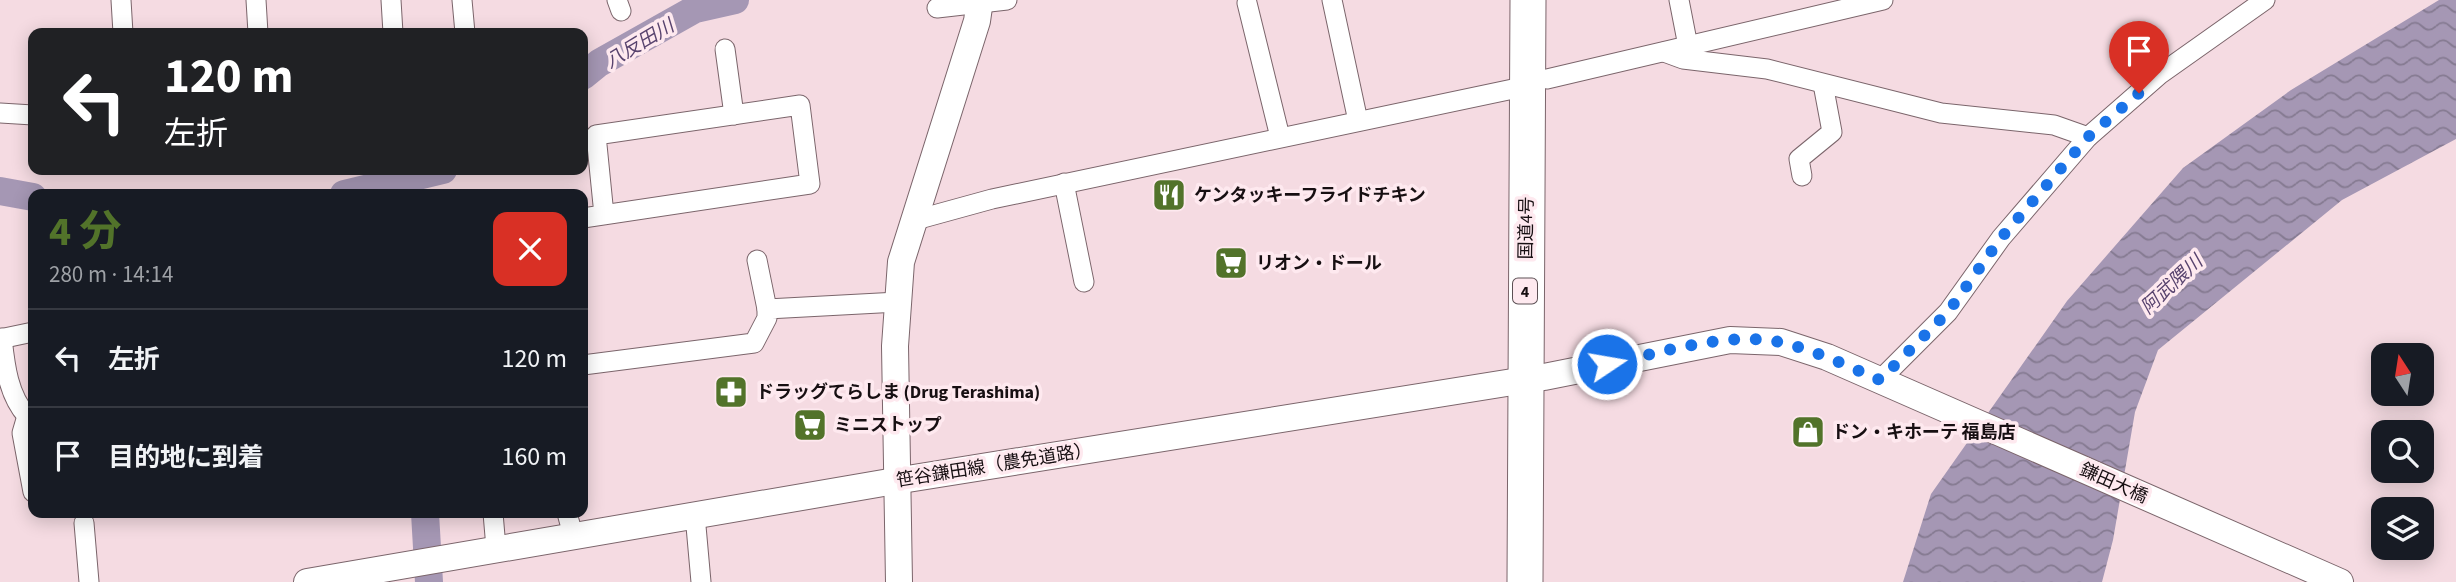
<!DOCTYPE html>
<html lang="ja">
<head>
<meta charset="utf-8">
<style>
	body { margin:0; font-family:"Source Sans 3","Noto Sans JP",sans-serif; background:#242831; color:#f1f3f6; height:100vh; display:flex; flex-direction:column; font-size:26px; white-space:nowrap }
	* { box-sizing:border-box; margin:0 }
	p { font-size:23px; color:#9ea1a6 }
	.icon { flex:none; width:38px; height:38px; fill:none; stroke:currentColor; stroke-width:2; stroke-linecap:round; stroke-linejoin:round }
	.map { position:relative; flex:1; overflow:hidden }
	.panel { position:absolute; left:28px; top:189px; width:560px; height:329px; display:flex; flex-direction:column; background:#171b24; border-radius:14px; box-shadow:0 4px 18px #0003 }
	.panel>* { flex:none }
	.banner { position:absolute; left:28px; top:28px; width:560px; height:147px; border-radius:14px; box-shadow:0 4px 18px #0003; background:#202124; color:#fff; overflow:hidden }
	.needle { width:46px; rotate:348deg }
	.fabs { position:absolute; left:2371px; top:343px; display:grid; gap:14px }
	.fabs a { display:grid; place-items:center; width:63px; height:63px; border-radius:14px; background:#171b24; box-shadow:0 4px 18px #0003; font-size:35px }
	.pin { position:absolute; display:grid; place-items:center; width:60px; height:60px; color:#fff; margin:-72px -30px; border-radius:50% 50% 50% 0; rotate:-45deg; box-shadow:0 0 7px #0007 }
	.pin .icon { rotate:45deg }
	.me { position:absolute; width:77px; margin:-38px; rotate:78deg; stroke-linejoin:round; filter:drop-shadow(0 0 5px #0008) }
	.turn { display:flex; align-items:center; gap:24px; height:147px; padding:0 21px; font-size:32px }
	.turn .icon { width:91px; height:91px; stroke-width:2.5 }
	.turn b { display:block; font-size:49px; line-height:60px }
	.round { display:grid; place-items:center; flex:none; width:74px; height:74px; border-radius:14px; background:#242831 }
	.summary { display:flex; align-items:center; justify-content:space-between; height:119px; padding:0 21px }
	h1 { font-size:42px; font-weight:700; line-height:52px; color:#52732a }
	ul { padding:0; list-style:none }
	li { display:flex; align-items:center; gap:21px; height:98px; padding:0 21px; border-top:2px solid #363941 }
	li div { flex:1 }
	li b { display:block; font-size:26px }
	li em { font-style:normal }
	.map>svg:first-child { display:block }
	.water { fill:url(#water-waves) }
	.lines { fill:none; stroke-linecap:round; stroke-linejoin:round }
	.river { stroke:#a597b4; stroke-width:28 }
	.street-casing { stroke:#7b656b; stroke-width:21 }
	.secondary-casing { stroke:#7b656b; stroke-width:28 }
	.highway-casing { stroke:#7b656b; stroke-width:37 }
	.street { stroke:#fff; stroke-width:19 }
	.secondary { stroke:#fff; stroke-width:26 }
	.highway { stroke:#fff; stroke-width:35 }
	.route { stroke:#1a73e8; stroke-width:12; stroke-dasharray:0 21.6 }
	.labels { text-anchor:middle; stroke-width:7; stroke-linejoin:round; paint-order:stroke }
	.shield { fill:#fee9ef; stroke:#5c5054; stroke-width:2 }
	.shield-label { font-size:16px; font-weight:bold; fill:#170f12 }
	.poi-label { font-size:18px; font-weight:bold; fill:#170f12; stroke:#fee9ef; text-anchor:start }
	.street-label { font-size:18px; fill:#170f12; stroke:#fee9ef }
	.water-label { font-size:19px; font-style:italic; fill:#58436e; stroke:#fee9ef }
</style>
</head>
<body>
<div class="map">
<svg width="2456" height="582" viewBox="0 0 2456 582">
	<defs>
		<pattern id="water-waves" width="16" height="10" patternUnits="userSpaceOnUse" patternTransform="scale(1.75)"><rect width="16" height="10" fill="#a597b4"/><path d="M0 5q4-4 8 0t8 0" fill="none" stroke="#857a91"/></pattern>
	</defs>
	<rect width="100%" height="100%" fill="#f5dbe2"/>
	<polygon class="water" points="2439,0 2456,0 2456,139 2342,200 2158,350 2135,412 2113,540 2102,582 1903,582 1931,494 2067,301 2183,168 2291,90"/>
	<g class="lines">
		<g class="river">
			<polyline points="583,76 599,63 695,9 735,0"/>
			<polyline points="0,191 33,197"/>
			<polyline points="344,194 443,170"/>
			<polyline points="425,513 429,582"/>
		</g>
		<defs>
			<g id="street">
				<polyline points="121,0 123,33"/>
				<polyline points="256,0 258,33"/>
				<polyline points="391,0 393,33"/>
				<polyline points="462,0 465,33"/>
				<polyline points="617,0 621,11"/>
				<polyline points="1332,0 1358,121"/>
				<polyline points="1679,0 1688,46"/>
				<polyline points="1247,3 1280,137"/>
				<polyline points="937,8 1007,0"/>
				<polyline points="725,49 734,115"/>
				<polyline points="1664,52 1683,59 1767,69 1941,113 2054,125 2088,137"/>
				<polyline points="1547,79 1883,0"/>
				<polyline points="0,113 33,115"/>
				<polyline points="1802,176 1799,159 1832,132 1823,84"/>
				<polyline points="1064,183 1084,282"/>
				<polyline points="583,218 810,184 800,105 596,135 604,215"/>
				<polyline points="912,221 992,199 1527,86"/>
				<polyline points="757,260 767,309"/>
				<path d="M2,338C5,365 8,395 27,416L33,415"/>
				<polyline points="0,339 33,332"/>
				<polyline points="583,365 754,343 767,318 767,309 898,302"/>
				<polyline points="1880,380 1948,312 2001,238 2088,137 2159,75 2265,0"/>
				<polyline points="27,416 22,433 33,492"/>
				<polyline points="493,513 496,548"/>
				<polyline points="567,513 573,535"/>
				<polyline points="695,515 701,582"/>
				<polyline points="84,523 89,582"/>
			</g>
			<g id="secondary">
				<polyline points="307,582 895,481 1544,377 1730,340 1781,342 1827,357 2340,582"/>
				<polyline points="899,582 895,346 901,262 977,21 980,0"/>
			</g>
			<polyline id="highway" points="1525,582 1528,0"/>
		</defs>
		<use href="#street" class="street-casing"/>
		<use href="#secondary" class="secondary-casing"/>
		<use href="#highway" class="highway-casing"/>
		<use href="#street" class="street"/>
		<use href="#secondary" class="secondary"/>
		<use href="#highway" class="highway"/>
	</g>
	<g class="lines">
		<path class="route" d="M1607,364C1662,353 1727,330 1784,343C1817,351 1849,367 1880,380L1948,312L2001,238L2088,137L2139,93"/>
	</g>
	<defs>
		<symbol id="restaurant-square" viewBox="-11 -11 22 22"><rect x="-9" y="-9" width="18" height="18" rx="4" fill="#52732a" stroke="#fee9ef"/><path d="M-5-6h1v4h1v-4h1v4h1v-4h1v5L-1.5 .5V6h-2V.5L-5-1ZM5-6V6H3V1.5H1.5Q1.5-4 5-6Z" fill="#fff"/></symbol>
		<symbol id="supermarket-square" viewBox="-11 -11 22 22"><rect x="-9" y="-9" width="18" height="18" rx="4" fill="#52732a" stroke="#fee9ef"/><path d="M-6-5.5h2.5l.6 2H6L4.5 2H-2.5L-4.4-4H-6ZM-1.5 3.2a1.3 1.3 0 1 0 .1 0ZM3 3.2a1.3 1.3 0 1 0 .1 0Z" fill="#fff"/></symbol>
		<symbol id="pharmacy-square" viewBox="-11 -11 22 22"><rect x="-9" y="-9" width="18" height="18" rx="4" fill="#52732a" stroke="#fee9ef"/><path d="M-2-6h4v4h4v4h-4v4h-4v-4h-4v-4h4Z" fill="#fff"/></symbol>
		<symbol id="shop-square" viewBox="-11 -11 22 22"><rect x="-9" y="-9" width="18" height="18" rx="4" fill="#52732a" stroke="#fee9ef"/><path d="M-5-2.5h2.3a2.7 3.5 0 0 1 5.4 0H5L5.5 6h-11ZM-1.5-2.5h3a1.5 2.3 0 0 0-3 0Z" fill="#fff"/></symbol>
	</defs>
	<g fill-rule="evenodd">
		<use href="#restaurant-square" x="1150" y="176" width="38" height="38"/>
		<use href="#supermarket-square" x="1212" y="244" width="38" height="38"/>
		<use href="#pharmacy-square" x="712" y="373" width="38" height="38"/>
		<use href="#supermarket-square" x="791" y="406" width="38" height="38"/>
		<use href="#shop-square" x="1789" y="413" width="38" height="38"/>
	</g>
	<g class="labels">
		<rect class="shield" x="1513" y="278.5" width="24" height="25" rx="5"/>
		<g class="shield-label">
			<text x="1525" y="297">4</text>
		</g>
		<g class="poi-label">
			<text x="1194" y="201">ケンタッキーフライドチキン</text>
			<text x="1256" y="269">リオン・ドール</text>
			<text x="756" y="398">ドラッグてらしま (Drug Terashima)</text>
			<text x="834" y="431">ミニストップ</text>
			<text x="1832" y="438">ドン・キホーテ 福島店</text>
		</g>
		<g class="street-label">
			<text transform="translate(1526 228) rotate(-89)" y="6">国道4号</text>
			<text transform="translate(994 465) rotate(-9)" y="6">笹谷鎌田線（農免道路）</text>
			<text transform="translate(2114 483) rotate(24)" y="6">鎌田大橋</text>
		</g>
		<g class="water-label">
			<text transform="translate(639 43) rotate(-31)" y="7">八反田川</text>
			<text transform="translate(2171 284) rotate(-43)" y="7">阿武隈川</text>
		</g>
	</g>
</svg>
<div class="fabs">
<a><svg class="needle" viewBox="-14 -14 28 28"><path d="M0-13l5 13h-10z" fill="#e53935"/><path d="M0 13l5-13h-10z" fill="#9ea1a6"/></svg></a>
<a><svg class="icon" aria-label="search" viewBox="0 0 24 24"><circle cx="10" cy="10" r="6"/><path d="M15 15l6 6"/></svg></a>
<a><svg class="icon" aria-label="layers" viewBox="0 0 24 24"><path d="M12 4l9 5-9 5-9-5zM3 14l9 5 9-5"/></svg></a>
</div>
<div class="pin" style="left:2139px;top:93px;background:#d93025"><svg class="icon" aria-label="arrive" viewBox="0 0 24 24"><path d="M6 21V4h12l-3 4 3 4H6"/></svg></div>
<svg class="me" style="left:1607px;top:364px" viewBox="-20 -20 40 40"><circle r="17" fill="#1a73e8" stroke="#fff" stroke-width="3"/><path d="M0-11L8 9 0 5-8 9z" fill="#fff"/></svg>
<div class="banner">
<div class="turn"><svg class="icon" aria-label="left" viewBox="0 0 24 24"><path d="M17 20v-9H6M10 6l-5 5 5 5"/></svg><div><b>120 m</b>左折</div></div>
</div>
<section class="panel">
<div class="summary"><div><h1>4 分</h1><p>280 m · 14:14</p></div><a class="round" style="background:#d93025;color:#fff"><svg class="icon" aria-label="close" viewBox="0 0 24 24"><path d="M6 6l12 12M18 6L6 18"/></svg></a></div>
<ul>
<li><svg class="icon" aria-label="left" viewBox="0 0 24 24"><path d="M17 20v-9H6M10 6l-5 5 5 5"/></svg><div><b>左折</b></div><em>120 m</em></li>
<li><svg class="icon" aria-label="arrive" viewBox="0 0 24 24"><path d="M6 21V4h12l-3 4 3 4H6"/></svg><div><b>目的地に到着</b></div><em>160 m</em></li>
</ul>
</section>
</div>
</body>
</html>
